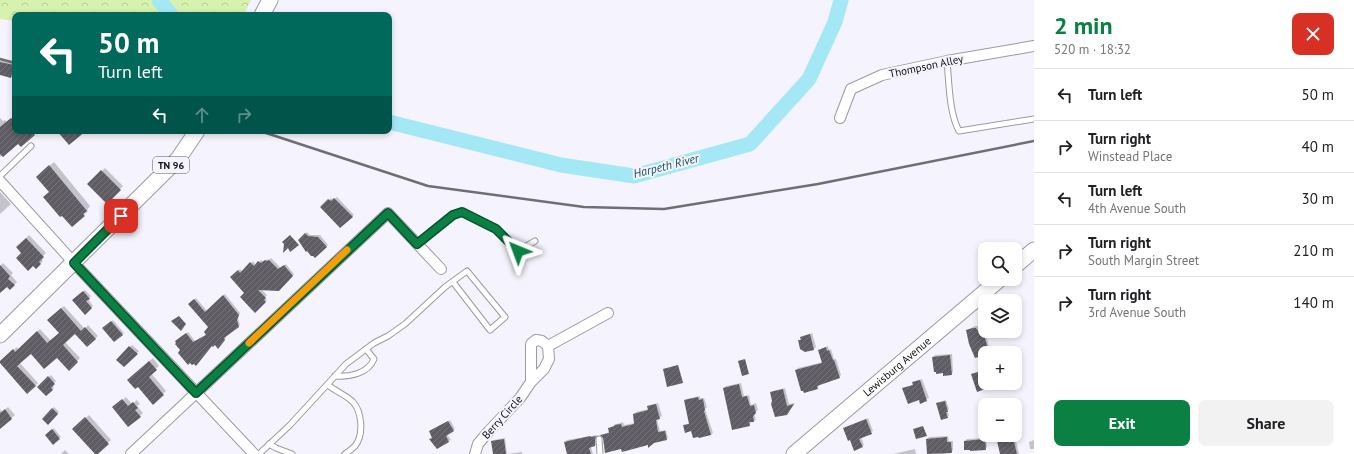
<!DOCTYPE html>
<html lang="en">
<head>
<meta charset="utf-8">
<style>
	body { margin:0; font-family:"PT Sans",sans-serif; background:#f2f2f2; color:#202124; height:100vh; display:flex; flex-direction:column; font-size:15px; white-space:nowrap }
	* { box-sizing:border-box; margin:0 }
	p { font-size:13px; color:#757577 }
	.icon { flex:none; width:22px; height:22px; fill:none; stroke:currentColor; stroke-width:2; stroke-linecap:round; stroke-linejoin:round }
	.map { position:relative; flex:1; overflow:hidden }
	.side { display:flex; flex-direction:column; background:#fff; width:320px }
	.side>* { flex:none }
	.banner { position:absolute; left:12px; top:12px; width:380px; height:122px; border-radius:8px; box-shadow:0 2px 6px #0003; background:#00695c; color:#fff; overflow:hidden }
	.controls { position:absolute; left:978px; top:242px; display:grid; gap:8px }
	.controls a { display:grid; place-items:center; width:44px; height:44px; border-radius:8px; background:#fff; box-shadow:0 2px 6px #0003; font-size:20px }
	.pin { position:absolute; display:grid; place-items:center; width:34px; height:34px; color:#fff; margin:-17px; border-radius:8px; box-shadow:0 2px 6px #0006 }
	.me { position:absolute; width:44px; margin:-22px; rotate:316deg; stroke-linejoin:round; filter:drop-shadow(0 0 3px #0008) }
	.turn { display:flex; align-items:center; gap:14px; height:84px; padding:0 20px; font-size:18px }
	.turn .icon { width:52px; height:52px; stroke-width:2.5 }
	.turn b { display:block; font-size:28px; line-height:34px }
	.lanes { display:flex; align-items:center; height:38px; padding:0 20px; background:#0003; justify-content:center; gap:20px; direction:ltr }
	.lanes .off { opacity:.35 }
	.round { display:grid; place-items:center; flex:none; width:42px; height:42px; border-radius:8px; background:#f2f2f2 }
	.headline { display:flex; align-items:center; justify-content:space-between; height:68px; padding:0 20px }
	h1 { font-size:24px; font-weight:800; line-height:30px; color:#0b8043 }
	.cta { display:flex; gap:8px; margin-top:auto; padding:8px 20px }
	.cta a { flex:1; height:46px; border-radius:8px; background:#0b8043; color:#fff; font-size:16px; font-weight:800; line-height:46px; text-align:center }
	.cta a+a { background:#f2f2f2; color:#202124 }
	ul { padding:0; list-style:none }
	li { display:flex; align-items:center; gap:12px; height:52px; padding:0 20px; border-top:1px solid #e0e0e0 }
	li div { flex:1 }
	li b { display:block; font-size:15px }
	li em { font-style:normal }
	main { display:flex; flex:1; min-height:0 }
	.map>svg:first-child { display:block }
	.park { fill:url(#park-crowns) }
	.shadow { fill:#0003 }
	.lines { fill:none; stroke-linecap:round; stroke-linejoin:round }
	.river { stroke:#a4e8f6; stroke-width:15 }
	.building { fill:url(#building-hatch) }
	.lane-casing { stroke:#9a9aa3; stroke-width:7 }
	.street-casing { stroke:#9a9aa3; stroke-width:12 }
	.primary-casing { stroke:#9a9aa3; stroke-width:17 }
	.lane { stroke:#fff; stroke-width:5 }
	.street { stroke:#fff; stroke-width:10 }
	.primary { stroke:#fff; stroke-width:15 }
	.rail { stroke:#6e6e73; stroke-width:2.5 }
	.route-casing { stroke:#07532c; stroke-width:10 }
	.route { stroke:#0b8043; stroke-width:7 }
	.slow { stroke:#f59e0b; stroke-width:7 }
	.labels { text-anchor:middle; stroke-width:4; stroke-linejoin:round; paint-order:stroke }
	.shield { fill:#f5f4fe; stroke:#545459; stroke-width:1 }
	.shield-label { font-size:10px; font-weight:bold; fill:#0f0f12 }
	.street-label { font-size:11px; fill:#0f0f12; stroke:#f5f4fe }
	.water-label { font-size:12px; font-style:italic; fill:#1a515c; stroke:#f5f4fe }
</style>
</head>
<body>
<main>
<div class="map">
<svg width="1034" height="454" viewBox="0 0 1034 454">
	<defs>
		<pattern id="park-crowns" width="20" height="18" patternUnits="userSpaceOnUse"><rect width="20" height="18" fill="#d7f1ae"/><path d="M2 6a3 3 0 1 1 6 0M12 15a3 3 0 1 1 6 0" fill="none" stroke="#b7cd95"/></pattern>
		<pattern id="building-hatch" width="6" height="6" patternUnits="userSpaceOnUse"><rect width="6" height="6" fill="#5f5c64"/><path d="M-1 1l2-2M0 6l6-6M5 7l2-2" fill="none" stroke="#757379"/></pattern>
	</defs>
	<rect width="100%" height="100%" fill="#f5f4fe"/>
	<polygon class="park" points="0,0 251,0 244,15 15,15 15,21 0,19"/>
	<g class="shadow">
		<polygon points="0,58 15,62 14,73 11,77 0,74"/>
		<polygon points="15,115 15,131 37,131 34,134 18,143 0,157 0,118 3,121 5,120 7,122"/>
		<polygon points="54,162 90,206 87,210 88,211 84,215 50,191 41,173"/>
		<polygon points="105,168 123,186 107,202 89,184"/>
		<polygon points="0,192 11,204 0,214"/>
		<polygon points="337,197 354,215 340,227 321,207 331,198 333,200"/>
		<polygon points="307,232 310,235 320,235 328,245 315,256 299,240"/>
		<polygon points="29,235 46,253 41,258 43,261 36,268 17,247"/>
		<polygon points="271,258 281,268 286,264 294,274 278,290 261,289 267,295 265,298 267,300 255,311 246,293 232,277 240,269 243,272 253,261 256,265 261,260 264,262 268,259 269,260"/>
		<polygon points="3,263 13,273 11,275 17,282 10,289 7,285 0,292 0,266"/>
		<polygon points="85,290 91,296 88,299 93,306 85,313 74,300"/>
		<polygon points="225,294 240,313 238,318 240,325 225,336 226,338 218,347 215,344 182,350 178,340 188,332 195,341 207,334 210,327 189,304 196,298 207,311"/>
		<polygon points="64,306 85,329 88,325 98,336 87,346 75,333 65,342 80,358 69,370 57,357 31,352 19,362 38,383 28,392 0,362 17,347 19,350 40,329 51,341 60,332 49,320"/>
		<polygon points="113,320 124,333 115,341 104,328"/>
		<polygon points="975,326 978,326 979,328 984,327 989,347 985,349 986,352 984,354 967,330"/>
		<polygon points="812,333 816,347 814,349 805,351 800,340 803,336"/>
		<polygon points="132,345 139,351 124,366 118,360"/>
		<polygon points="828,346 829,350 831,349 834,359 836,359 841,375 839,377 819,384 819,386 817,388 796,370 798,368 823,362 819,350"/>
		<polygon points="952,354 953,372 951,374 944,372 933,357 935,355"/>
		<polygon points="153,358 159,366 151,373 166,391 153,403 131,377"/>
		<polygon points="678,365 683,382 664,369"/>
		<polygon points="983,370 986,386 985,388 972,375"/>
		<polygon points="51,375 56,381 52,385 54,388 46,395 39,387"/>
		<polygon points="922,379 929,398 921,402 919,398 903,389 914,384 915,381"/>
		<polygon points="741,383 744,396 749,395 751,405 756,403 758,410 754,413 756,420 754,421 750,421 751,423 749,425 724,388 726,386"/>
		<polygon points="785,388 789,404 795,403 789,411 773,402 771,393 773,391"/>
		<polygon points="700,396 700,398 704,398 707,407 705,409 713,433 711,435 692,430 684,426 690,423 685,400 687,399"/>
		<polygon points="126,397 132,404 137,400 140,404 137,406 143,413 140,416 117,405"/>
		<polygon points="946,400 949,409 947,411 949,415 947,417 937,403"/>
		<polygon points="658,403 662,416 657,419 660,431 666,430 668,438 666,439 622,448 601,435 610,432 609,428 617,424 623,422 624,425 635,423 634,414 636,412 649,409 648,407 650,405"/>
		<polygon points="8,407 15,415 0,428 0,409 2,412"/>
		<polygon points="54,407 59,412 48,424 43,419"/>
		<polygon points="89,415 111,440 96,454 74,429"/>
		<polygon points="868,418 873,431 861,437 864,445 862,446 846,428"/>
		<polygon points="450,420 455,429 447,434 451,440 449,441 431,439 433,437 432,430"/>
		<polygon points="54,428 61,437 59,438 48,433"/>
		<polygon points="597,435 597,444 591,447 593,454 575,454 565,442 567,440"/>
		<polygon points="948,436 949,441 953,441 953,450 951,452 946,452 946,454 937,454 927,439 929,437"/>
		<polygon points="1015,437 1019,454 1001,454 998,442 1000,440"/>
		<polygon points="505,438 507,454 522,452 522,454 494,454 492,442 494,440"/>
		<polygon points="986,438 987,447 985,449 965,441 967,439"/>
		<polygon points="1034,440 1034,449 1030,449 1029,442"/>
		<polygon points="915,449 916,454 893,454"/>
		<polygon points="65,450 69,454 61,454"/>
	</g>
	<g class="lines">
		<g class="river">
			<polyline points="159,0 171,15"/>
			<polyline points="389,122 561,165 634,176 750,144 809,79 835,22 841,0"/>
		</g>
	</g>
	<g class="building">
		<polygon points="0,62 14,65 11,78 0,75"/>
		<polygon points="11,118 15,122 15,131 32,131 35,135 21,147 18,144 3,157 0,154 0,127"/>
		<polygon points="57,131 86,131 69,145"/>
		<polygon points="49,165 87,211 83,214 85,216 72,227 62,216 60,217 43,197 49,192 36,177"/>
		<polygon points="101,170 121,190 107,204 87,184"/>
		<polygon points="334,198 353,217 340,228 320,207 328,199 331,201"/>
		<polygon points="305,233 308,236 318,237 327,247 315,258 313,256 311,256 307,251 306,252 298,240"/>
		<polygon points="290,235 299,245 290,252 288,248 283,253 284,244 282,242"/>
		<polygon points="26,238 44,257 39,262 41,264 36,269 33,266 28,271 16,258 21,253 16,247"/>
		<polygon points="265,260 267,261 269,260 278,269 284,265 293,276 279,291 258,290 266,298 264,300 266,302 255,313 240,297 244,293 230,277 238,270 240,273 250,262 254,266 258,261 261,263"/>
		<polygon points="0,265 10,276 8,279 15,285 10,290 7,287 0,293"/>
		<polygon points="83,291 90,299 86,301 92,308 85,315 72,300"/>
		<polygon points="223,295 239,315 237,320 239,327 224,338 225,340 218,349 215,345 213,347 212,346 196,366 194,364 192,365 190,363 188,365 178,353 180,350 175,344 176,343 175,341 186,333 193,342 206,335 204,332 208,327 188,304 194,299 205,312"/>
		<polygon points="61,308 81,331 85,327 96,339 87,347 75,334 63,345 78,362 69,371 57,358 44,369 31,354 17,366 36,386 27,394 0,363 0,361 13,349 15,352 37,331 47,343 59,333 47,320"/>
		<polygon points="179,316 186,324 181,331 171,321"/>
		<polygon points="111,321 123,335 114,342 102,328"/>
		<polygon points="973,328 976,328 977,330 982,328 988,349 984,350 985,355 975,358 969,344 966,330"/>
		<polygon points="810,334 814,350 805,352 800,349 798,340 801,340 800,337"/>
		<polygon points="129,346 138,354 124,367 116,360"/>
		<polygon points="826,347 827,351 829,350 833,360 834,360 840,378 817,386 818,389 804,393 803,391 801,391 795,370 822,363 818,350"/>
		<polygon points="950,355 952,375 943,376 943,373 936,374 936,372 934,372 932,357"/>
		<polygon points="745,359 749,374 742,376 738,361"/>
		<polygon points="149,361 157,370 149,377 164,395 153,405 138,387 135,389 127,380"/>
		<polygon points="678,365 683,383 667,387 663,369"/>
		<polygon points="981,371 985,380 983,382 985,389 977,392 971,374"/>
		<polygon points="48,376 55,384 51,388 53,390 46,396 37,387"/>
		<polygon points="920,380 927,401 920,404 919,400 908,404 902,388 913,385 912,382"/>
		<polygon points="739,384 742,397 747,396 750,406 754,405 756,413 753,416 754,422 749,422 750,426 732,430 723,388"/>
		<polygon points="783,389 787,406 794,404 787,415 775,417 771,404 772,401 770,392"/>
		<polygon points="698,397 699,400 703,399 705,410 704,411 711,435 699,438 698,437 693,438 691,431 685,433 683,425 689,424 684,400"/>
		<polygon points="122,399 128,406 133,402 138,408 135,410 141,417 128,427 112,407"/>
		<polygon points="945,401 948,412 946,412 948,418 941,420 936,403"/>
		<polygon points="656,404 660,419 656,420 658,432 665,431 667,440 654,443 648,448 648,445 622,452 621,449 605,453 603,438 600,435 609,433 608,428 615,426 614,425 621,424 622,427 634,424 633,414 648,410 647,406"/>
		<polygon points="52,408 58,414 48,425 42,419"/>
		<polygon points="5,409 12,419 0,429 0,413"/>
		<polygon points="85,417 109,444 98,454 95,454 72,429"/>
		<polygon points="866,419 872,434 859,439 863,447 854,451 850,440 848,441 843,428"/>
		<polygon points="448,421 454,431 446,436 449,442 437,449 429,439 432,438 429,431"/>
		<polygon points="923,426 927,436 916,439 913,429"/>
		<polygon points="52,429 60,439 53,445 45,435"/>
		<polygon points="590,436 591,437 596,436 595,439 595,446 589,448 591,454 567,454 564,442"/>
		<polygon points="947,437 947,442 951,442 952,453 927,454 926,439"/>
		<polygon points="1013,438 1017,454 1000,454 997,441"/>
		<polygon points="504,439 506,454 493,454 491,441"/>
		<polygon points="985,439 986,450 970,451 970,450 964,450 964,441"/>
	</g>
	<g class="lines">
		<defs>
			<g id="lane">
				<path d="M947,61C949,81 949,113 959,131L1034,119"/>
				<polyline points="0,176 31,146"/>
				<polyline points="417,244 453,215 462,212 496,229 518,251 535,241"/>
				<path d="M335,376C349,377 368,374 374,359L366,349"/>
				<path d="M328,385C335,391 346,395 353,402C362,412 364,435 355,446C352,449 348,452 345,454"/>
				<polyline points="599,439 600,454"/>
				<polyline points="269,444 276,448 292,454"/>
				<polyline points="259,454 290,425 346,364 374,343 388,336 405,324 445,287 467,271 505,317 490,330 453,282"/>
			</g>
			<g id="street">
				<polyline points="840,118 851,89 882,75 947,61 1034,46"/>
				<polyline points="0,181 74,263 254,454"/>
				<polyline points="548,346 608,313"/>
				<polyline points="131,454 388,213 441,269"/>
				<polyline points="475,454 478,444 489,431 520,398 531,382 544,369 549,359 548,346 542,341 536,340 531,344 531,382"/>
			</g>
			<g id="primary">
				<polyline points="262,15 270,0"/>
				<polyline points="1015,266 1034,250"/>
				<polyline points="0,335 178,159 197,131"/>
				<path id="s1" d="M794,454L1000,279"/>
			</g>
		</defs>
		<use href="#lane" class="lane-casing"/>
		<use href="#street" class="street-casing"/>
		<use href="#primary" class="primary-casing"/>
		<use href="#lane" class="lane"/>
		<use href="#street" class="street"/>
		<use href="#primary" class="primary"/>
		<g class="rail">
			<polyline points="0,59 15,63"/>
			<polyline points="260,131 428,186 584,207 664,209 818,184 1034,141"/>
		</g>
	</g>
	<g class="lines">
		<defs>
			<polyline id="route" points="121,216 74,263 196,393 388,213 417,244 453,215 462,212 496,229 518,251"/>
		</defs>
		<use href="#route" class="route-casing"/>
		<use href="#route" class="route"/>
		<polyline class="slow" points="249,343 347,250"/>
	</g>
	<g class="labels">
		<rect class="shield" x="153" y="157" width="36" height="16" rx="3"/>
		<g class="shield-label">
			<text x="171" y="169">TN 96</text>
		</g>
		<g class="street-label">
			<text transform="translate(926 66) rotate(-12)" y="4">Thompson Alley</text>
			<text dy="4" stroke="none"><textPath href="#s1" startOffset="135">Lewisburg Avenue</textPath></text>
			<text transform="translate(502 417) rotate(-48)" y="4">Berry Circle</text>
		</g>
		<g class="water-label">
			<text transform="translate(666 166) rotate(-14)" y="4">Harpeth River</text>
		</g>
	</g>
</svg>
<div class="controls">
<a><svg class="icon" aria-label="search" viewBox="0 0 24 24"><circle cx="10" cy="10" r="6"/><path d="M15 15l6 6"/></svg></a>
<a><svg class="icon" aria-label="layers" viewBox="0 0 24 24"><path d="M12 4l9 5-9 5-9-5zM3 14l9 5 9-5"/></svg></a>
<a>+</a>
<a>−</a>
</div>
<div class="pin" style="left:121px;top:216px;background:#d93025"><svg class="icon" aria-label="arrive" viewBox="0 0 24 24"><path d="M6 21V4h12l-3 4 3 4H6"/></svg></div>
<svg class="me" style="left:518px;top:251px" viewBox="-20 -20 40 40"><path d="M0-17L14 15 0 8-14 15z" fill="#0b8043" stroke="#fff" stroke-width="4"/></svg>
<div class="banner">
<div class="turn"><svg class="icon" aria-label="left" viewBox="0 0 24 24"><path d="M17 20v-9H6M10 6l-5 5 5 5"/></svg><div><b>50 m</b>Turn left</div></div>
<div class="lanes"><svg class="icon" aria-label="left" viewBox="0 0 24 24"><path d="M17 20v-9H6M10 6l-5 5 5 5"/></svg><svg class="icon off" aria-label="ahead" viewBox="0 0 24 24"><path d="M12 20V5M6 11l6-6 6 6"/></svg><svg class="icon off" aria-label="right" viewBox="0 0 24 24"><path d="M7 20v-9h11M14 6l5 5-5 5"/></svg></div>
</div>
</div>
<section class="side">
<div class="headline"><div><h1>2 min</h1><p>520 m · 18:32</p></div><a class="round" style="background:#d93025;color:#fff"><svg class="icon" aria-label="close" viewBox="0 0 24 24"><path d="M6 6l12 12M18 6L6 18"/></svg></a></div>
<ul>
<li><svg class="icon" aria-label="left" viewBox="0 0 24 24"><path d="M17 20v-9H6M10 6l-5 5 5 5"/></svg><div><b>Turn left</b></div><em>50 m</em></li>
<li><svg class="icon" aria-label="right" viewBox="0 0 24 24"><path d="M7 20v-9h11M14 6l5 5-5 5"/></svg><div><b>Turn right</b><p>Winstead Place</p></div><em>40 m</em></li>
<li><svg class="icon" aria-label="left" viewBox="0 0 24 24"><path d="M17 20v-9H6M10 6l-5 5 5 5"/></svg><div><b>Turn left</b><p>4th Avenue South</p></div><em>30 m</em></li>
<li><svg class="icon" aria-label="right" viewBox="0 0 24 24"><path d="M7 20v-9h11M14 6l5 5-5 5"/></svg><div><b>Turn right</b><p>South Margin Street</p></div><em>210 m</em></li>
<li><svg class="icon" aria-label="right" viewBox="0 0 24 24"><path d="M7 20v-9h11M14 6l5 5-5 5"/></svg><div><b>Turn right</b><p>3rd Avenue South</p></div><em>140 m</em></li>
</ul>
<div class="cta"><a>Exit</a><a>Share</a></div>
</section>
</main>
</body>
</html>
